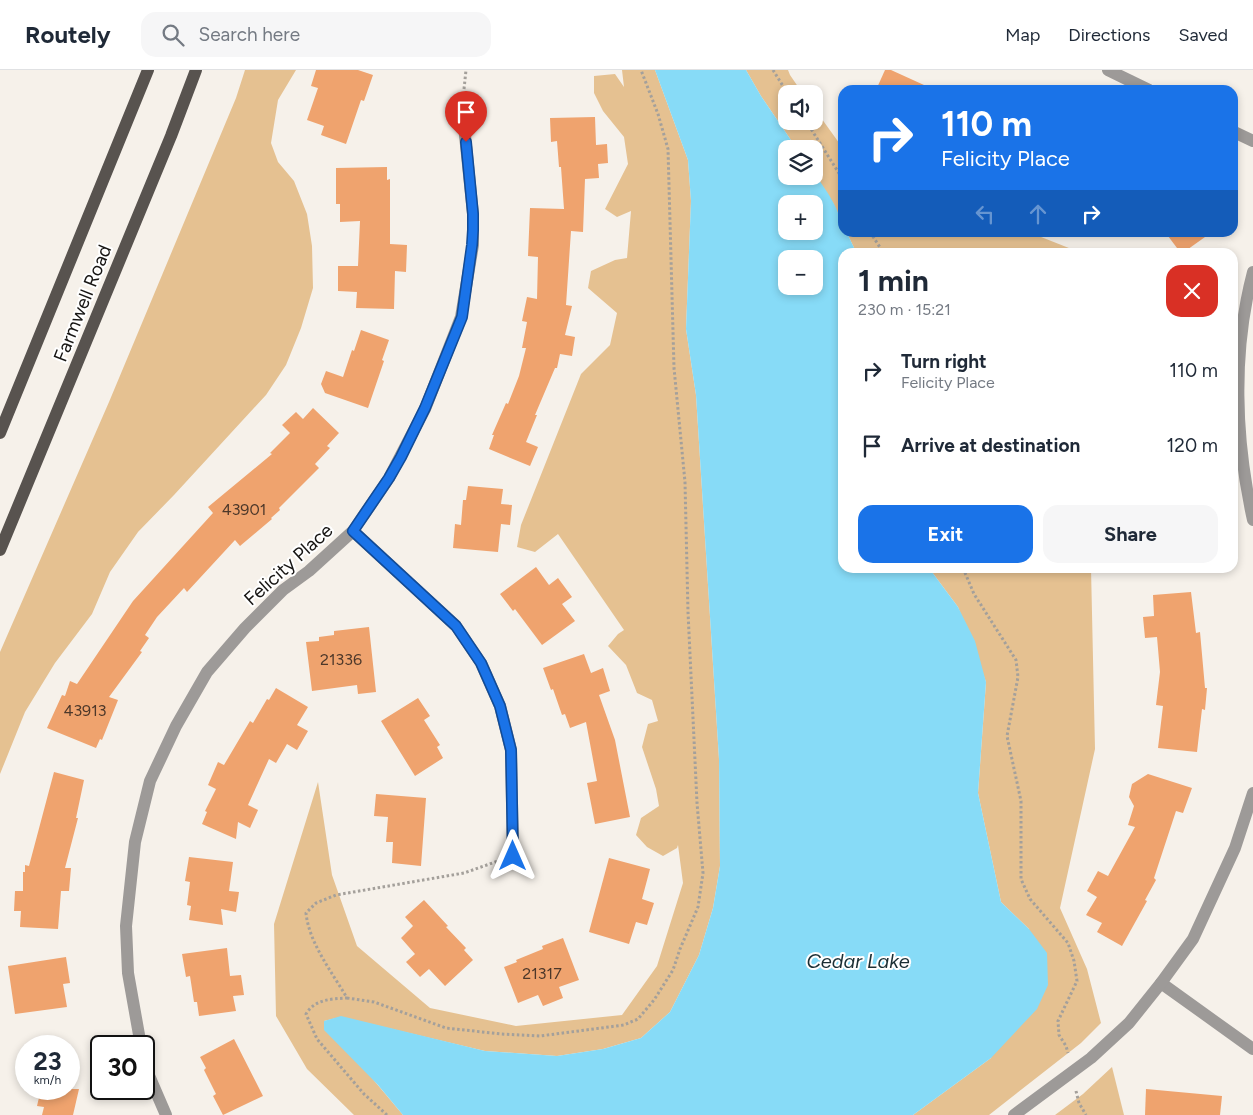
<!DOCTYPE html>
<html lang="en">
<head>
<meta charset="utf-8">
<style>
	body { margin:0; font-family:Figtree,sans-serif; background:#f6f6f7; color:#1f2937; height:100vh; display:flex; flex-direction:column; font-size:19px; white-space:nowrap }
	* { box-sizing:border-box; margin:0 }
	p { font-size:16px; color:#747a83 }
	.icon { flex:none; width:28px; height:28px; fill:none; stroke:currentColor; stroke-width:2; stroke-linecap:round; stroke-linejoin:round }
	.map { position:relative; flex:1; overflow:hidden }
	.drawer { position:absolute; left:838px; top:178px; width:400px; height:325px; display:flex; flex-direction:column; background:#fff; border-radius:15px; box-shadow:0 2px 8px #0003 }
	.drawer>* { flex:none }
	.top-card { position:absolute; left:838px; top:15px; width:400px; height:152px; border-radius:15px; box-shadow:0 2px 8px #0003; background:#1a73e8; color:#fff; overflow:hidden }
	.buttons { position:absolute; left:778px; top:15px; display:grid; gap:10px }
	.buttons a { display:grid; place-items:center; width:45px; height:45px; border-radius:10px; background:#fff; box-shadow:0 2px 8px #0003; font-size:25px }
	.speed { position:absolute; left:15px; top:965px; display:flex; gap:10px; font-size:25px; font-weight:700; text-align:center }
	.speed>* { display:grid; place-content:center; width:65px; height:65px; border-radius:50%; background:#fff; box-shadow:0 2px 8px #0003; line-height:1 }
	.speed small { font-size:12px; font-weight:400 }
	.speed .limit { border:2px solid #111; border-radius:8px; background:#fff; color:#111 }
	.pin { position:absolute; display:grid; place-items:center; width:42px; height:42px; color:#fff; margin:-51px -21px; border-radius:50% 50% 50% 0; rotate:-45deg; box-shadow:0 0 5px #0007 }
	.pin .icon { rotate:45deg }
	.me { position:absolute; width:55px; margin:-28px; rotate:0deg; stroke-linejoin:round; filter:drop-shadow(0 0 4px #0008) }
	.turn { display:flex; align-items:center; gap:18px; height:105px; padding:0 20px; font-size:22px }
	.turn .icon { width:65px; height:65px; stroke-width:2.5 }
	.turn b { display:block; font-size:35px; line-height:42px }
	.lanes { display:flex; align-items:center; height:48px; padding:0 20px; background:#0003; justify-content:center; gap:25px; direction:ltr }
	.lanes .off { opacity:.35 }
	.round { display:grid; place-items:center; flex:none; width:52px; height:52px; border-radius:15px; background:#f6f6f7 }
	.headline { display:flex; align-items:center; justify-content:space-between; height:85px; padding:0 20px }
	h1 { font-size:30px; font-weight:700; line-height:38px }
	.button { display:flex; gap:10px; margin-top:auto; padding:10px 20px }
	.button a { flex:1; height:58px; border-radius:15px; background:#1a73e8; color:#fff; font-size:20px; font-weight:700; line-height:58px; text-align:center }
	.button a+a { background:#f6f6f7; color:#1f2937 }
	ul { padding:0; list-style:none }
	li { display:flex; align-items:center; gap:15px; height:75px; padding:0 20px }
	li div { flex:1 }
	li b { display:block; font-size:19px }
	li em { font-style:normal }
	header { display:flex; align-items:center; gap:30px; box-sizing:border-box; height:70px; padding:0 25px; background:#fff; border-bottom:1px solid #e0e1e3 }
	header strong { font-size:24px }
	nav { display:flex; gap:28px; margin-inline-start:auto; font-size:18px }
	.search { width:350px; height:45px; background:#f6f6f7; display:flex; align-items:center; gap:12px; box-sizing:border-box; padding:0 18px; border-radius:15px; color:#747a83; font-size:19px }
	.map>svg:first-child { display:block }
	.green { fill:#e5c191 }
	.water { fill:#87dbf7; fill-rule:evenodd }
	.building { fill:#efa36e }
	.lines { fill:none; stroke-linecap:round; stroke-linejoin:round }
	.path { stroke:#a4a09b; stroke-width:3; stroke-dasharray:2.5 2.5; stroke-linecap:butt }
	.minor { stroke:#9d9a98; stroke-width:12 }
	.major { stroke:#58534f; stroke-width:12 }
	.route-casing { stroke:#114b97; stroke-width:12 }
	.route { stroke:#1a73e8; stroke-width:9 }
	.labels { text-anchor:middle; stroke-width:4; stroke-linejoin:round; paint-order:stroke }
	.number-label { font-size:16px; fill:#4d382a }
	.street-label { font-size:19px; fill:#171513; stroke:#fff }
	.water-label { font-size:20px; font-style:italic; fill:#1b2f35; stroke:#fff }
</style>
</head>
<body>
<header>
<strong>Routely</strong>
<div class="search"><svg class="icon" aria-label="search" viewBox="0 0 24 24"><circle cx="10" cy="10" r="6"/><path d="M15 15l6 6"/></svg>Search here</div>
<nav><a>Map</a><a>Directions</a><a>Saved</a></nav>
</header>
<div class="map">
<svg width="1253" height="1045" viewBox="0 0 1253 1045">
	<rect width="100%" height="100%" fill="#f6f1ea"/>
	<g class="green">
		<polygon points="245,0 296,0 278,30 271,73 278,92 294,111 307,144 312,176 313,218 301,258 286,295 266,325 174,425 138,462 110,502 92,544 55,593 25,642 0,704 0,582 109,332 236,28"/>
		<polygon points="622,0 655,0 688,90 691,131 686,259 696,325 719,689 720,796 713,838 699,885 670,942 641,968 603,979 557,986 485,981 341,947 324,951 403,1045 354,1045 307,999 276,946 274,854 318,712 332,805 357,876 430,938 516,956 622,945 657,896 683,813 678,775 677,778 663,786 647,777 636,765 641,748 659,736 656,719 642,677 648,654 658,651 652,630 637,623 626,595 608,576 618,564 624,560 558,464 535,482 517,477 521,455 581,304 610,275 617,243 588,218 591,201 615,190 627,188 631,141 617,147 605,139 628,94 624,67 603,41 594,23 594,6 615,4 624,17"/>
		<polygon points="746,0 788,0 790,5 803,24 786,24 786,51 814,51 814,38 842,77 842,153 833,133 814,103 814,79 797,79 761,26"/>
		<polygon points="847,163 1031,163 1079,182 856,182"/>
		<polygon points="929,498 1091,498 1095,679 1060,838 1087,899 1101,953 1081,973 989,1045 913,1045 991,988 1029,859 1001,832 978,723 986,612 958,537"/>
		<polygon points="1112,997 1124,1045 1055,1045 1083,1024"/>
	</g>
	<path class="water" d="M655,0H746L761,26L797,79H786V106H814V103C826,120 842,141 842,162L847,163L856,182H842V498H929L958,537L975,571L986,612L978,723L1001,832L1029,859L1047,883L1048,915L1037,939L991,988L913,1045H403L378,1015L324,960V951L341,946L485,981L557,986L603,979L641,968L670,942L699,885L713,838L720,796L719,689L696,325L686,259L691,131L688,90ZM786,134H814V161H786ZM786,189H814V216H786Z"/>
	<g class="building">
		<polygon points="316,0 358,0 373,5 364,31 361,30 346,74 321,65 324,56 307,50 318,18 311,16"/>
		<polygon points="885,0 891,0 935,20 876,20"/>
		<polygon points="595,47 596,75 607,74 608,93 598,94 599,108 585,109 583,162 571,161 566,235 572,236 565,265 575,267 572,286 560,284 557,298 555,298 535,345 537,345 526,372 538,377 530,396 489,379 494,365 492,365 506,333 508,334 519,306 526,278 522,278 527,252 522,251 527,227 537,229 538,187 528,186 530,138 564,139 561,97 559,97 557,71 551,72 550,48"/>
		<polygon points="387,97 387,110 390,109 390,174 407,175 406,202 395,201 394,239 356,238 357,222 338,221 338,196 358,196 360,151 340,152 340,134 336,134 336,98"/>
		<polygon points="1165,162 1212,162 1184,182 1180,182"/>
		<polygon points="361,260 389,270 382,290 384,291 368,338 325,323 321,314 326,301 343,307 352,280 354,281"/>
		<polygon points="313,338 339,363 327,376 330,378 315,394 319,398 279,438 280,440 271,448 272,449 240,476 235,470 187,522 184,518 157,547 145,565 149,568 140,581 142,582 109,627 118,630 102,670 100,669 96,678 47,658 62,625 65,626 70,611 77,614 133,531 213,443 208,437 272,384 270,383 290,363 282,355 296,342 303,349"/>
		<polygon points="468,416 503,419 501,434 512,435 510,455 501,454 498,482 453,478 455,454 461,455 463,430 466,430"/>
		<polygon points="536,497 549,515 558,508 572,527 562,534 575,551 542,575 515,539 513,541 500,524"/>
		<polygon points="1191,522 1196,563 1200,562 1205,618 1207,618 1205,640 1202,639 1197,682 1158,678 1163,636 1156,635 1160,602 1157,567 1145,568 1143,547 1154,546 1153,525"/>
		<polygon points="369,557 376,622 358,624 357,615 312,621 306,572 319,571 319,567 334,565 334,561"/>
		<polygon points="584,584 591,603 603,598 610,621 599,625 615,670 630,747 595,754 587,713 597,711 586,652 570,658 565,644 562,645 553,619 551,620 543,598"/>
		<polygon points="276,618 308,637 297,655 308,661 297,680 287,674 276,693 269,689 248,735 258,740 250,758 238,752 236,769 202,754 207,742 205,741 216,719 208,715 218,692 224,695 250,651 253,653 267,629 269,630"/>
		<polygon points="418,628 430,646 424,650 440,675 437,677 443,688 415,706 381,651"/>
		<polygon points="54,702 84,710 76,748 78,748 65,798 71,798 69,821 61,821 58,859 20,857 21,841 14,841 15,821 23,821 23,802 25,802 25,795 29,796"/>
		<polygon points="1148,704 1192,718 1183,743 1176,741 1154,808 1156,810 1145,830 1147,831 1122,876 1097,862 1102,853 1086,845 1097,827 1087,821 1098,801 1108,806 1135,757 1128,755 1134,736 1129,727 1132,714"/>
		<polygon points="376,724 426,728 421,796 392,793 393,772 386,772 388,747 374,746"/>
		<polygon points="189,787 233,792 229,821 239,822 236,842 221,839 223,855 189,850 191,836 187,835 190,812 185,811"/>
		<polygon points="609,788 650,799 642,829 654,833 647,855 636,852 629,874 589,862"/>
		<polygon points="424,830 448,856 446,857 466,878 464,880 473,890 445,916 429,899 420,907 406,892 415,884 401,868 413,856 405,847"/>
		<polygon points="563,868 579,910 559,917 563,928 543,936 538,925 518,933 504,897 517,892 516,890 543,879 542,876"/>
		<polygon points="227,878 230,906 241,905 244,925 233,926 236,941 199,946 197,932 194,932 190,906 186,907 182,884"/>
		<polygon points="66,887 70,913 63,914 67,937 15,944 8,896"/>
		<polygon points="234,969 263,1026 223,1045 213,1026 216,1024 204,1000 206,998 200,987"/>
		<polygon points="41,1019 79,1019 73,1045 42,1045 44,1037 37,1036"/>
		<polygon points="1146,1019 1222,1026 1220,1045 1145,1045"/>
	</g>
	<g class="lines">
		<g class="path">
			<polyline points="773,0 788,24"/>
			<polyline points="464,19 466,0"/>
			<polyline points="806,51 842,108"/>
			<polyline points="870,162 883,182"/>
			<polyline points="963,498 974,524 1016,590 1018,607 1007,666 1021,731 1021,809 1030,829 1068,873 1074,891 1077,911 1058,951 1059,965 1066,976 1068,983"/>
			<polyline points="347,928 374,932 446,958 501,964 540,966 624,955 638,949 654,930 673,900 680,879 698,837 703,803 697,733 688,542 685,412 674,298 668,79 658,44 641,0"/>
			<polyline points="1076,1021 1079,1033 1086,1045"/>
			<path d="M387,1045L364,1024L317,969L306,944C315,929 331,929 347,928C332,902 309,873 306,843L316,833L336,825L464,803L498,791"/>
		</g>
		<g class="minor">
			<polyline points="1108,0 1149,20"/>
			<polyline points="1232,61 1253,71"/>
			<path d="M1253,202C1232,282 1235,369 1253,450"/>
			<polyline points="353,461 456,556 481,593 500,636 511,680 513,786"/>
			<polyline points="1161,913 1253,979"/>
			<polyline points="141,976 128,903 126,856 135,772 150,711 176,656 207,602 245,558 283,520 309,501 353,461 389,408 425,339 461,247 473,175 473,144 462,36"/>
			<polyline points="144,988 147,1001 166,1045"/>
			<polyline points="1014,1045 1091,988 1129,953 1161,913 1193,869 1235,778 1253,723"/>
		</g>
		<g class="major">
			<polyline points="0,363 148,0"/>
			<polyline points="0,480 171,66 196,0"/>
		</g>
	</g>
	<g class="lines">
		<defs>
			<polyline id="route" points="466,72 473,144 473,160 472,175 462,247 425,338 401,387 389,408 353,461 456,556 481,593 500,636 511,680 513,786"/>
		</defs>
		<use href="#route" class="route-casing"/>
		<use href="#route" class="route"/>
	</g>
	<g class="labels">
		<g class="number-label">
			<text x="244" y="445">43901</text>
			<text x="341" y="595">21336</text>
			<text x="85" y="646">43913</text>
			<text x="542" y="909">21317</text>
		</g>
		<g class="street-label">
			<text transform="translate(82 233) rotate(-68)" y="7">Farmwell Road</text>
			<text transform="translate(288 494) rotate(-42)" y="7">Felicity Place</text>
		</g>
		<g class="water-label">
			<text x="858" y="898">Cedar Lake</text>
		</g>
	</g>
</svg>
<div class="buttons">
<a><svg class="icon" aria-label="sound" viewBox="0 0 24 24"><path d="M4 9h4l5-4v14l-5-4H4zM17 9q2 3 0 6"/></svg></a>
<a><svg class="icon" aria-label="layers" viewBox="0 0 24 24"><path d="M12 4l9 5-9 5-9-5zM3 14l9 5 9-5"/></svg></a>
<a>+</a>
<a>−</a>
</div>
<div class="speed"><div>23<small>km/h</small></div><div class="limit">30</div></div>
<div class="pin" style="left:466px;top:72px;background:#d93025"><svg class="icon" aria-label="arrive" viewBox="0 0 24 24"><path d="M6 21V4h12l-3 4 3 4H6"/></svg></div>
<svg class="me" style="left:513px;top:786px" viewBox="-20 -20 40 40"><path d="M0-17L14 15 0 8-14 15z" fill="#1a73e8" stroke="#fff" stroke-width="4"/></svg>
<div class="top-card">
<div class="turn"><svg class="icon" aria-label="right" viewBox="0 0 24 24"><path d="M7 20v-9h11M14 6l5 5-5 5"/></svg><div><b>110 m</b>Felicity Place</div></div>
<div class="lanes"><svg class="icon off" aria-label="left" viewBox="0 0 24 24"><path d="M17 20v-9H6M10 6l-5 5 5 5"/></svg><svg class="icon off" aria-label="ahead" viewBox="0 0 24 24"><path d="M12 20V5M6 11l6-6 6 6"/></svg><svg class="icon" aria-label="right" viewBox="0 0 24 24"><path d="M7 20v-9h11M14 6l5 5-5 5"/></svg></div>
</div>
<section class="drawer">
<div class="headline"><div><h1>1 min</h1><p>230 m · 15:21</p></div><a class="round" style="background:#d93025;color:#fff"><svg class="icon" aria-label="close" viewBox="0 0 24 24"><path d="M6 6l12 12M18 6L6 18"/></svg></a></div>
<ul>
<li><svg class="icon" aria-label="right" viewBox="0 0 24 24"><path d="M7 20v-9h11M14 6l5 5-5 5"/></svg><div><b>Turn right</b><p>Felicity Place</p></div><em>110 m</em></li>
<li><svg class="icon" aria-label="arrive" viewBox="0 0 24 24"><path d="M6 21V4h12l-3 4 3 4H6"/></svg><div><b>Arrive at destination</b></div><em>120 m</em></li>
</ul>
<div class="button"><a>Exit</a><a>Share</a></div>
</section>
</div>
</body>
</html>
